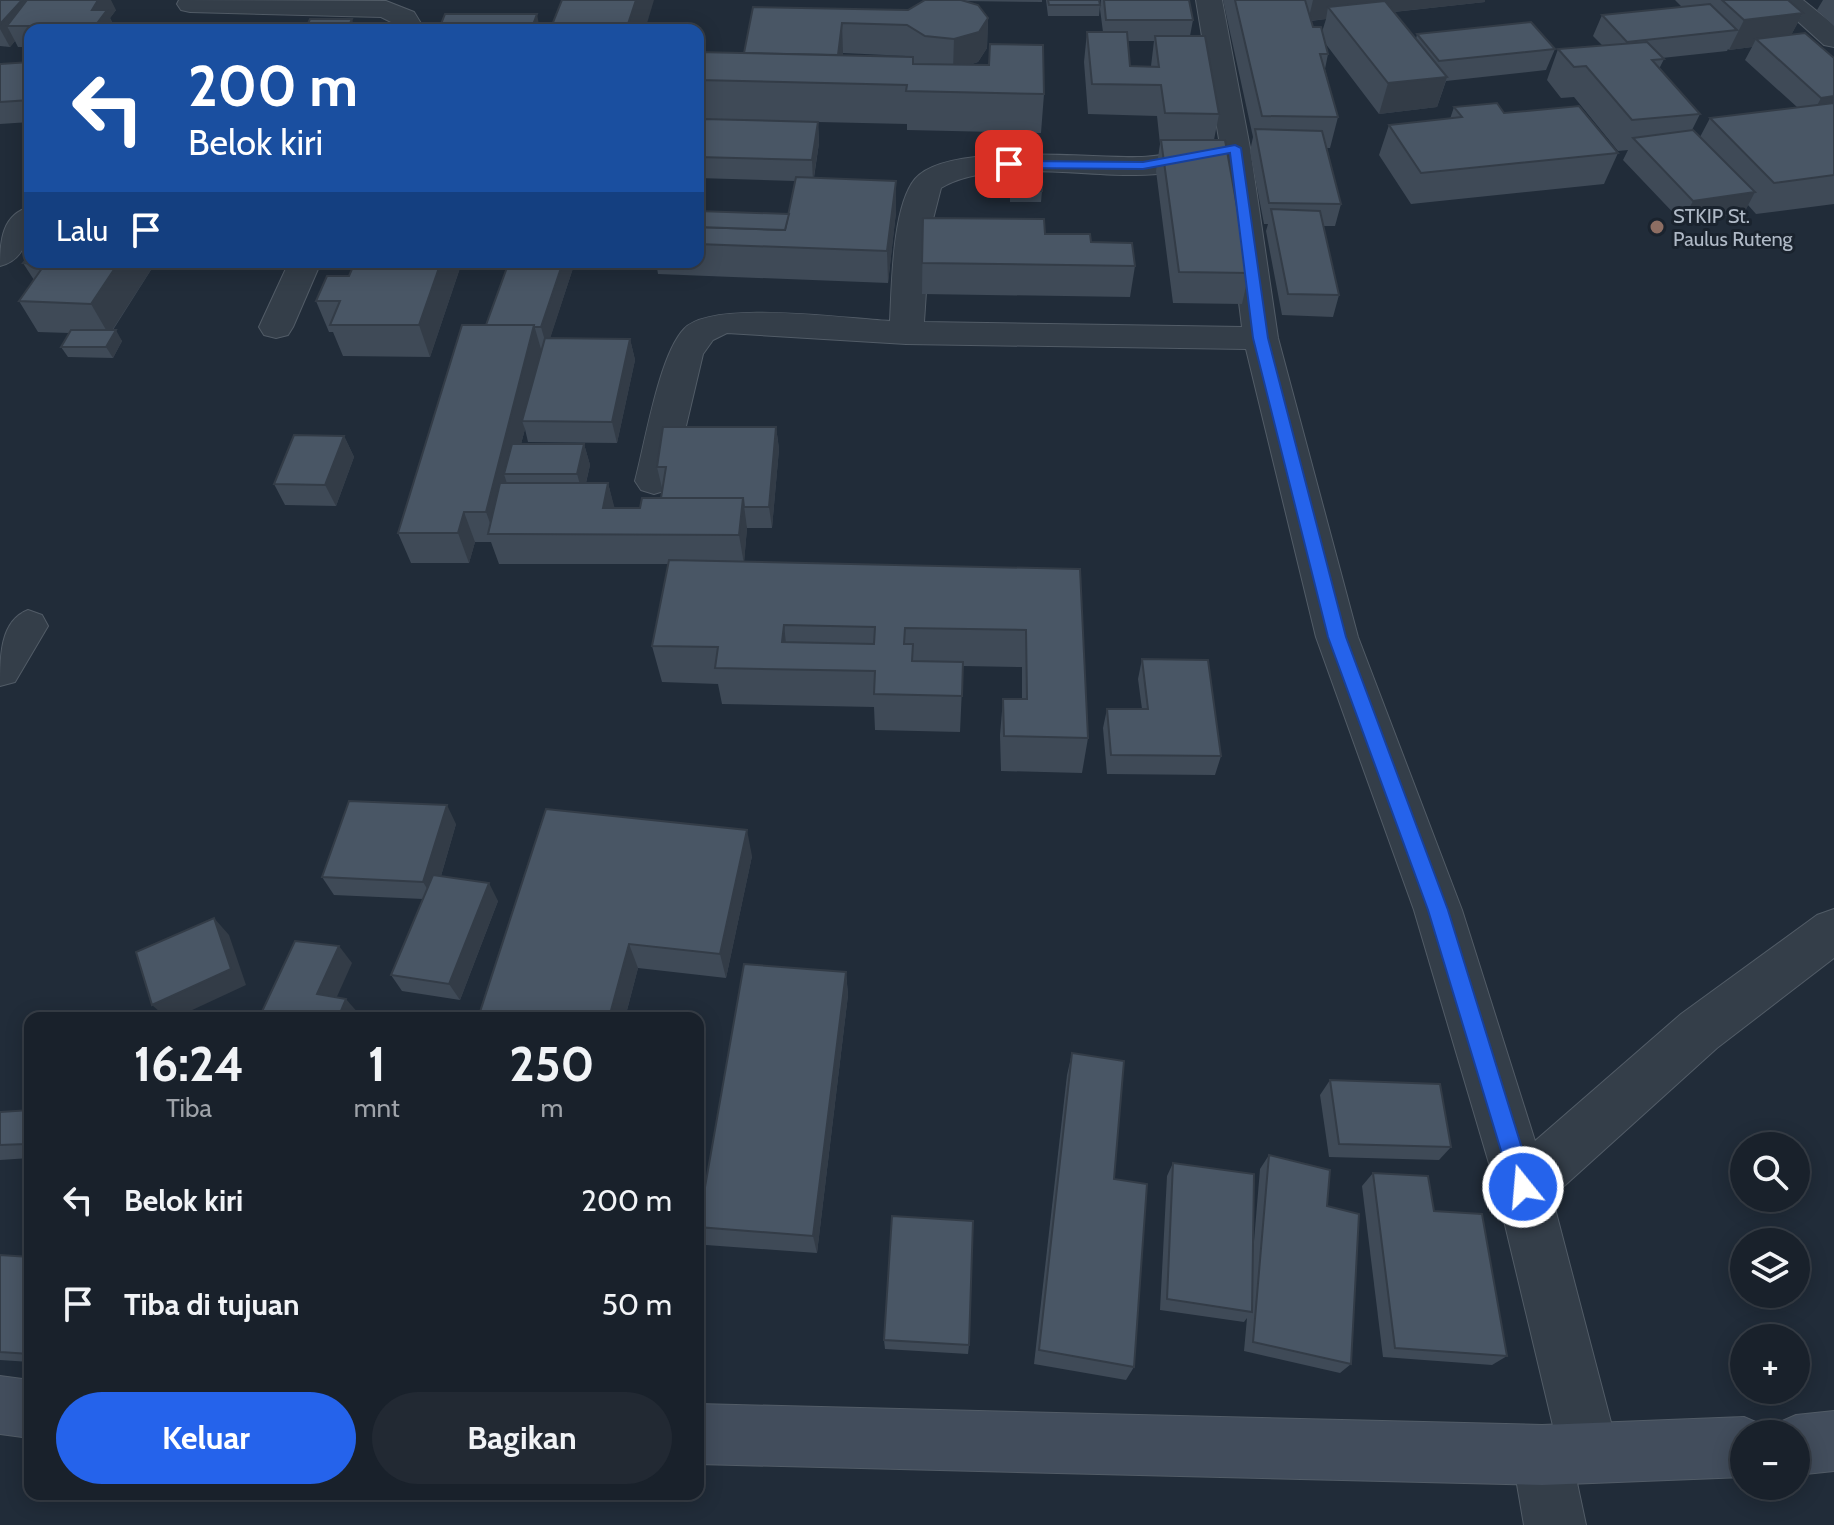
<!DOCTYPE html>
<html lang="id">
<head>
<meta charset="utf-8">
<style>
	body { margin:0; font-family:Cabin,sans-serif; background:#222933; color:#f1f3f6; height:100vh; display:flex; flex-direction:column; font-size:30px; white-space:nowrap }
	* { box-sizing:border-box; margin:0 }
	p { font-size:26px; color:#9fa3a9 }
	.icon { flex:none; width:44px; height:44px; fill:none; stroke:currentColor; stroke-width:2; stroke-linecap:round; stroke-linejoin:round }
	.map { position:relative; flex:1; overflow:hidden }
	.drawer { position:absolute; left:24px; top:1012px; width:680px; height:488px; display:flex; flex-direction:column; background:#19212b; border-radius:16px; box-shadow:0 4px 20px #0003,0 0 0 2px #373e47 }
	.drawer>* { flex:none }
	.guide { position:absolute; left:24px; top:24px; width:680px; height:244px; border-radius:16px; box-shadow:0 4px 20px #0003,0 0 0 2px #373e47; background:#1a4fa0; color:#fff; overflow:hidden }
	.tools { position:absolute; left:1730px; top:1132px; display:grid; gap:16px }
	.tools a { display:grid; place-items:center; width:80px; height:80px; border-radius:50%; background:#19212b; box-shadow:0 4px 20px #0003,0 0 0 2px #373e47; font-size:40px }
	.pin { position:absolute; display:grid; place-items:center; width:68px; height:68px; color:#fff; margin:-34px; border-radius:16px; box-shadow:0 4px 12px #0006 }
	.me { position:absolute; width:88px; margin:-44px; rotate:343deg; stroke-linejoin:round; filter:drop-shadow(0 0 6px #0008) }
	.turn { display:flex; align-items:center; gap:28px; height:168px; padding:0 32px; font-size:36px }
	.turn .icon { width:104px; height:104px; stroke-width:2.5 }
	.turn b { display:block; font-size:56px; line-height:68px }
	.then { display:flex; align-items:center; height:76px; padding:0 32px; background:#0003; gap:16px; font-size:30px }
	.eta { display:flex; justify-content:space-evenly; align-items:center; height:136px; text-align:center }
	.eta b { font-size:48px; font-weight:800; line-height:56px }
	.cta { display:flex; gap:16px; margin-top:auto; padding:16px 32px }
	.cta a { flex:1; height:92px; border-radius:48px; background:#2563eb; color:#fff; font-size:32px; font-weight:800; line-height:92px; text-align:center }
	.cta a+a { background:#222933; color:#f1f3f6 }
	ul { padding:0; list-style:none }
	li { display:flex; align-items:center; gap:24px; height:104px; padding:0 32px }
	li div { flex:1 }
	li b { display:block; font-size:30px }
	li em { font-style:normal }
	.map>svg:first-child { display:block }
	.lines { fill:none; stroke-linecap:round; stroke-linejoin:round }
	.street-casing { stroke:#525c67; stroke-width:2 }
	.secondary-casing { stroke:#525c67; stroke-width:2 }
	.street { fill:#343e49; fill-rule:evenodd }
	.secondary { fill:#424d5c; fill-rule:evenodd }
	.wall { fill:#3f4a57; fill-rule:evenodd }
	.shaded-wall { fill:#333c47 }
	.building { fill:#495665; stroke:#333c47; stroke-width:2; fill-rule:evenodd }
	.route { fill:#2563eb; stroke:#184099; stroke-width:2 }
	.education-dot { fill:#8d6e63; stroke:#1a232e; stroke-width:3 }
	.labels { text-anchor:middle; stroke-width:6; stroke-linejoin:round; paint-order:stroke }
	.far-poi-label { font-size:20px; fill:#afb9c6; stroke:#1a232e; text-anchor:start }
</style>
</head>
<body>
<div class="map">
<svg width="1834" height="1525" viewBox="0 0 1834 1525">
	<rect width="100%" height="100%" fill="#212c39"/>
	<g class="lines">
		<defs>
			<g id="street">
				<polygon points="179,0 386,1 414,12 425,30 397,30 393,23 381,17 190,12 181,10 177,4"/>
				<path d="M1196,0H1222L1250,148L1278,338L1358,637L1462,910L1535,1141L1681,1014L1817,915L1834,909V958L1717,1048L1552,1197L1619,1453L1610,1474L1589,1483L1576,1478L1586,1525H1524L1512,1455L1521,1434L1542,1425L1554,1430L1496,1187L1414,910L1316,637L1246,349L906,344L727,333L713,340L703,354L673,481L667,490L654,494L641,490L635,481C645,444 659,355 684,329C711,299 847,319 890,321C892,285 892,207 915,179C947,141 1093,159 1142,157C1168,156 1194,148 1220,145ZM1222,162L1242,327L924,322L930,231L941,188C988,159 1081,176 1136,175C1165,175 1194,169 1222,162Z"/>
				<polygon points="1774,0 1803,0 1834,25 1834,47 1824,45"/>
				<path d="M30,207C30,231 28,259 0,266C0,241 2,214 30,207Z"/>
				<polygon points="289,262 321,262 293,327 288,335 276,338 264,335 259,327"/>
				<path d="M28,610L42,615L48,626L15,682L0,686C0,656 0,621 28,610Z"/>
			</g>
			<g id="secondary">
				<polygon points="0,1376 30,1380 30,1438 0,1434"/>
				<polygon points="698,1404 1542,1425 1744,1417 1765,1426 1768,1434 1744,1434 1744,1477 1542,1485 698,1464"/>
				<polygon points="1834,1411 1834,1471 1796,1475 1796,1434 1771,1434 1775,1424 1796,1415"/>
			</g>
		</defs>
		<use href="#street" class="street-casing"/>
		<use href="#secondary" class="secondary-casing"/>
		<use href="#street" class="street"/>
		<use href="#secondary" class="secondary"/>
	</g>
	<g class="wall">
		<polygon points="0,0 116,10 110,18 116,30 30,30 30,47 18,47 15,41 10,47 0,46"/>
		<path d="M928,0H1042V2L963,1L988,18L987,48L978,62L969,65L1044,94L1041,133L907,130V124L818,122L819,143L814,178L896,181V212L888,283L658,274L656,262H698V211L789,214L795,181L698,178V52L744,53L753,7L908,10ZM843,53L907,56H908L843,55Z"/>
		<polygon points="1046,0 1099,0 1100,5 1099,16 1048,16"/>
		<path d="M1101,0H1189L1193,20L1190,36L1219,114L1214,140L1249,273L1242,304L1173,303L1156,171L1160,144L1157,116L1088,114L1084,62L1087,32H1103L1100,9ZM1128,41H1154L1151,66H1130Z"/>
		<path d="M1223,0H1485V2L1394,12L1416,39L1417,34L1555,49L1546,70L1446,81L1437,107L1379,114L1325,43L1328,54L1325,69L1338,117L1330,148H1327L1341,204L1335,226H1323L1339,295L1333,317L1282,315L1266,231L1268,224H1264L1250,151L1253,137ZM1326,19L1322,32L1313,27L1311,21Z"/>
		<path d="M1675,0H1788L1803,13L1791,35L1834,58V204L1756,214L1748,205L1744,213L1682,222L1623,160L1628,150L1618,151L1574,97L1561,98L1547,80L1558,49L1602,45L1593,36L1602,15L1682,7ZM1752,47L1745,60L1797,107L1710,118L1700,137L1692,130L1700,114L1659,69L1664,59L1662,58L1727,51L1728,49L1729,50Z"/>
		<polygon points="1823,0 1834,0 1834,26 1817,10"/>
		<polygon points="30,59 30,122 0,124 0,64 28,62"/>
		<polygon points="1454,107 1504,113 1618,153 1604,184 1411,204 1379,155 1389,125 1450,119"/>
		<polygon points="995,166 1042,191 1041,202 1010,202 1010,195 995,195"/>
		<polygon points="923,218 1045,234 1135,266 1130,297 922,294"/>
		<polygon points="156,262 113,330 122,341 113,358 68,357 61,347 69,333 38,332 19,301 34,280 23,263"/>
		<polygon points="355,262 462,262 430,357 343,356 333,332 329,332 316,301 349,276"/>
		<polygon points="575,262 550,338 630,339 635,360 617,443 528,442 525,429 521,444 584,444 590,465 586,483 608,483 614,508 640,508 661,498 662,488 657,467 776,427 779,449 772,528 747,528 744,562 1080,569 1088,738 1082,773 1001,771 1000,735 1003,699 1022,699 1022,667 963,666 960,732 875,730 874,707 722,704 718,684 662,682 652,646 668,564 499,564 491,542 475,542 469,563 411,563 398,533 486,325"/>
		<polygon points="344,436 354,457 336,506 285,505 274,484"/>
		<polygon points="1142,659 1221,756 1215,775 1107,774 1103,728 1107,709 1142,709 1138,679"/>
		<polygon points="456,824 441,876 498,901 460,1000 402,991 391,975 423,899 334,895 322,877"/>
		<polygon points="752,856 726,978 638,968 625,1018 478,1018"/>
		<polygon points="846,972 848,995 817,1253 706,1245 698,1227"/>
		<polygon points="1072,1053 1114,1179 1134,1367 1126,1380 1034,1364 1067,1075"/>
		<polygon points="1330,1080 1451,1147 1439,1160 1329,1157 1320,1095"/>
		<polygon points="30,1110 30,1158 0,1160 0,1112"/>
		<polygon points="1269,1155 1327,1206 1351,1364 1340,1373 1244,1351 1247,1318 1244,1322 1160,1310 1167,1176 1173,1163 1253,1253 1260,1169"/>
		<polygon points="1373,1173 1434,1211 1507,1356 1492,1365 1383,1357 1362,1186"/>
		<polygon points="0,1255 30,1257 30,1362 0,1360"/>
		<polygon points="884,1340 969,1345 968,1354 885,1349"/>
	</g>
	<g class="shaded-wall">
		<polygon points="22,0 52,0 7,26 15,41 10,47 0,29 0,24"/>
		<polygon points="98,0 111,0 116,10 110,18 116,30 97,30 92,10"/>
		<polygon points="636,0 654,0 645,30 626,30"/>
		<polygon points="1313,0 1485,0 1485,2 1337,18 1328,7 1326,19 1308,21"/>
		<polygon points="1803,13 1787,43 1756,39 1752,47 1729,50 1744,20"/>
		<polygon points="537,14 540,30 531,30"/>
		<polygon points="988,18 987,48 978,62 953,70 954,39"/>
		<polygon points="352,19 355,30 347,30"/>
		<polygon points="842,23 843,53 840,83 837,63"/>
		<polygon points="1447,77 1437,107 1379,114 1388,83"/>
		<polygon points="1834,96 1834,116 1810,119 1821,98"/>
		<polygon points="701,105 706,144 703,154 698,115"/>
		<polygon points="818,122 819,143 813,182 812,160"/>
		<polygon points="896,181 896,212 888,283 887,251"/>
		<polygon points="1755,192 1744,213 1682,222 1693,201"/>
		<polygon points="119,262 156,262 109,335 91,304"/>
		<polygon points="441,262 462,262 430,357 419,325"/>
		<polygon points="563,262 575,262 547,348 541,327"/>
		<polygon points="534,325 543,356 522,421 525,429 513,474 504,474 509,490 494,534 486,512"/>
		<polygon points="116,330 122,341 113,358 106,347"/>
		<polygon points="630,339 635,360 617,443 612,422"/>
		<polygon points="776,427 779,449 772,528 769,507"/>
		<polygon points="344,436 354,457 336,506 325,485"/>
		<polygon points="584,444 590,465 583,495 577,474"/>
		<polygon points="608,483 616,513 603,508"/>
		<polygon points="743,498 747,528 744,564 739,535"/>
		<polygon points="464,512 475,542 469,563 458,533"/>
		<polygon points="784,625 788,662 782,642"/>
		<polygon points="447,805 456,824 434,900 423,882"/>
		<polygon points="747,830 752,856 726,978 720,954"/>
		<polygon points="489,883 498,901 460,1000 449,984"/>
		<polygon points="214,918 229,935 246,985 175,1018 167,1018 152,1005"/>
		<polygon points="629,944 638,968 625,1018 609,1018"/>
		<polygon points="339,946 352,963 331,1010 317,994"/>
		<polygon points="846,972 848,995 817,1253 813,1236"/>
		<polygon points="346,999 359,1014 357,1018 338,1018"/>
		<polygon points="30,1130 30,1147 26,1144"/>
	</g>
	<g class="building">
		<polygon points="0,0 22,0 0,24"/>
		<polygon points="27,0 98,0 92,10 107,10 95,26 7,26"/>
		<polygon points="562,0 636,0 626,30 550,30"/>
		<polygon points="925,0 961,0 978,5 988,18 979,32 954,39 925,36 907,25 842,23 838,55 744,53 753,7 908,10"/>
		<polygon points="1048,0 1099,0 1100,5 1049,5"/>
		<polygon points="1104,0 1189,0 1193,20 1106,20"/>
		<polygon points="1235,0 1305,0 1313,27 1321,27 1328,54 1320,54 1338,117 1262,116"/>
		<polygon points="1722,0 1788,0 1803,13 1744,20"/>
		<polygon points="1385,1 1447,77 1388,83 1328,7"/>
		<polygon points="1710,4 1737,30 1627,42 1602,15"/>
		<polygon points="445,14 537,14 531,30 439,29"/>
		<polygon points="310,19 352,19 347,30 305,30"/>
		<polygon points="1531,22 1555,49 1439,61 1417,34"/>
		<polygon points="1087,32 1127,32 1130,66 1159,67 1155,36 1205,36 1219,114 1165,113 1161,85 1092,84"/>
		<polygon points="1805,33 1834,58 1834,96 1821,98 1756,39"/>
		<polygon points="1647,42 1664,59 1652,60 1700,114 1632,120 1586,66 1574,67 1558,49"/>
		<polygon points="990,44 1043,45 1044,94 906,91 907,85 698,80 698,52 913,57 913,64 989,65"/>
		<polygon points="30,62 30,100 0,102 0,64"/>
		<polygon points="1497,103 1504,113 1579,106 1618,153 1421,173 1389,125 1462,117 1454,107"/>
		<polygon points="1834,103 1834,175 1774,183 1710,118"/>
		<polygon points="703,119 818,122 812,160 698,157 698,133 701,133 703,123"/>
		<polygon points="1255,129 1322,131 1341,204 1269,203"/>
		<polygon points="1693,130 1755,192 1693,201 1633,138"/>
		<polygon points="1161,140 1225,140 1249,273 1179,272"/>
		<polygon points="995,166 1040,167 1042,191 1011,191 1011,184 995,184"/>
		<polygon points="796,177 896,181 887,251 698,244 698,227 785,230"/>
		<polygon points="1271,209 1320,211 1339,295 1288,294"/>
		<polygon points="698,211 789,214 785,230 698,227"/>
		<polygon points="923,218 1044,219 1045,234 1090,234 1091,242 1132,243 1135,266 922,263"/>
		<polygon points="30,254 30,262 119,262 91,304 19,301 45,264 23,263"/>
		<polygon points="355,262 441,262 419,325 330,325 340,301 316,301 327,276 349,276"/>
		<polygon points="509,262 563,262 541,327 534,327 534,325 486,325"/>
		<polygon points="462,325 534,325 486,512 464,512 458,533 398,533"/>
		<polygon points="71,330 116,330 106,347 61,347"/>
		<polygon points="545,338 630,339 612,422 522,421"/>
		<polygon points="663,427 776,427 769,507 744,507 743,498 661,498 666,467 657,467"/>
		<polygon points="294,435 344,436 325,485 274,484"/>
		<polygon points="512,444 584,444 577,474 504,474"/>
		<polygon points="500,483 608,483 603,508 640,508 642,498 743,498 739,535 488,534"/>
		<path d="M669,560L1080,569L1088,738L1004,736L1003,699H1027L1026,630L905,628L904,644H913L912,661L963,662L962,696L874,694L875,671L715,668L718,647L652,646ZM784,625L875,627L874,644L782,642Z"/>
		<polygon points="1142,659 1208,660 1221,756 1111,755 1107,709 1148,709"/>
		<polygon points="349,801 447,805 423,882 322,877"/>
		<polygon points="546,809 747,830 720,954 629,944 609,1018 478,1018"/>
		<polygon points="433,875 489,883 449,984 391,975"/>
		<polygon points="214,918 231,969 152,1005 136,952"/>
		<polygon points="295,941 339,946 317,994 346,999 338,1018 259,1018"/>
		<polygon points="744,964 846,972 813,1236 698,1227"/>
		<polygon points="1072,1053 1124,1061 1114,1179 1147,1184 1134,1367 1039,1350"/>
		<polygon points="1330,1080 1440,1084 1451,1147 1339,1144"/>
		<polygon points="30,1110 30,1130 26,1144 0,1145 0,1112"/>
		<polygon points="1269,1155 1330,1170 1327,1206 1359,1214 1351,1364 1253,1342"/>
		<polygon points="1173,1163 1254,1174 1252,1312 1167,1299"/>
		<polygon points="1373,1173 1428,1176 1434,1211 1482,1214 1507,1356 1395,1348"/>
		<polygon points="892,1216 973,1221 969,1345 884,1340"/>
		<polygon points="0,1255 30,1257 30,1354 0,1352"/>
	</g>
	<polygon class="route" points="1235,145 1241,148 1268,338 1346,637 1448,910 1534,1187 1531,1194 1523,1198 1515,1194 1512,1187 1428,910 1328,637 1253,338 1230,153 1143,169 1009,168 1003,164 1009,161 1143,162"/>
	<circle class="education-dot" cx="1657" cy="227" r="8"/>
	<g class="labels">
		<g class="far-poi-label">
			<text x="1673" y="223">STKIP St.<tspan x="1673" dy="23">Paulus Ruteng</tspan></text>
		</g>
	</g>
</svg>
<div class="tools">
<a><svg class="icon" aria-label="search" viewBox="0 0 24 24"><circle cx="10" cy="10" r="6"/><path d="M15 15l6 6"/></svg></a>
<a><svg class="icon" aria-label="layers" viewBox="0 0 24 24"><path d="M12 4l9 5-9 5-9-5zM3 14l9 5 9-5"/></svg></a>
<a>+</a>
<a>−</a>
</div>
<div class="pin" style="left:1009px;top:164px;background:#d93025"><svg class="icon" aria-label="arrive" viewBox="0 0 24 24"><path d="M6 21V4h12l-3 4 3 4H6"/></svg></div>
<svg class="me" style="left:1523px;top:1187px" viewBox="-20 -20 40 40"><circle r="17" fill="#2563eb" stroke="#fff" stroke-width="3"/><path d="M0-11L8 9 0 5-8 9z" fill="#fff"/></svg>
<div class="guide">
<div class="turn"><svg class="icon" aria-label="left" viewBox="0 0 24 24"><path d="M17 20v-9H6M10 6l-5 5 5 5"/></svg><div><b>200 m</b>Belok kiri</div></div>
<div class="then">Lalu<svg class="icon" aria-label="arrive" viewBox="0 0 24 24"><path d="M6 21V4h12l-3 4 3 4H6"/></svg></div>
</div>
<section class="drawer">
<div class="eta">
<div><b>16:24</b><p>Tiba</p></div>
<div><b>1</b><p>mnt</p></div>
<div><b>250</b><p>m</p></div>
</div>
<ul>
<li><svg class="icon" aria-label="left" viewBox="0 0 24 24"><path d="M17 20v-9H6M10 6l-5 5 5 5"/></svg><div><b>Belok kiri</b></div><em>200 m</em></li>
<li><svg class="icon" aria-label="arrive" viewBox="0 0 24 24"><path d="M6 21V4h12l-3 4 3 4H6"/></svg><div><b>Tiba di tujuan</b></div><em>50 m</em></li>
</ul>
<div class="cta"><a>Keluar</a><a>Bagikan</a></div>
</section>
</div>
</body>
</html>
